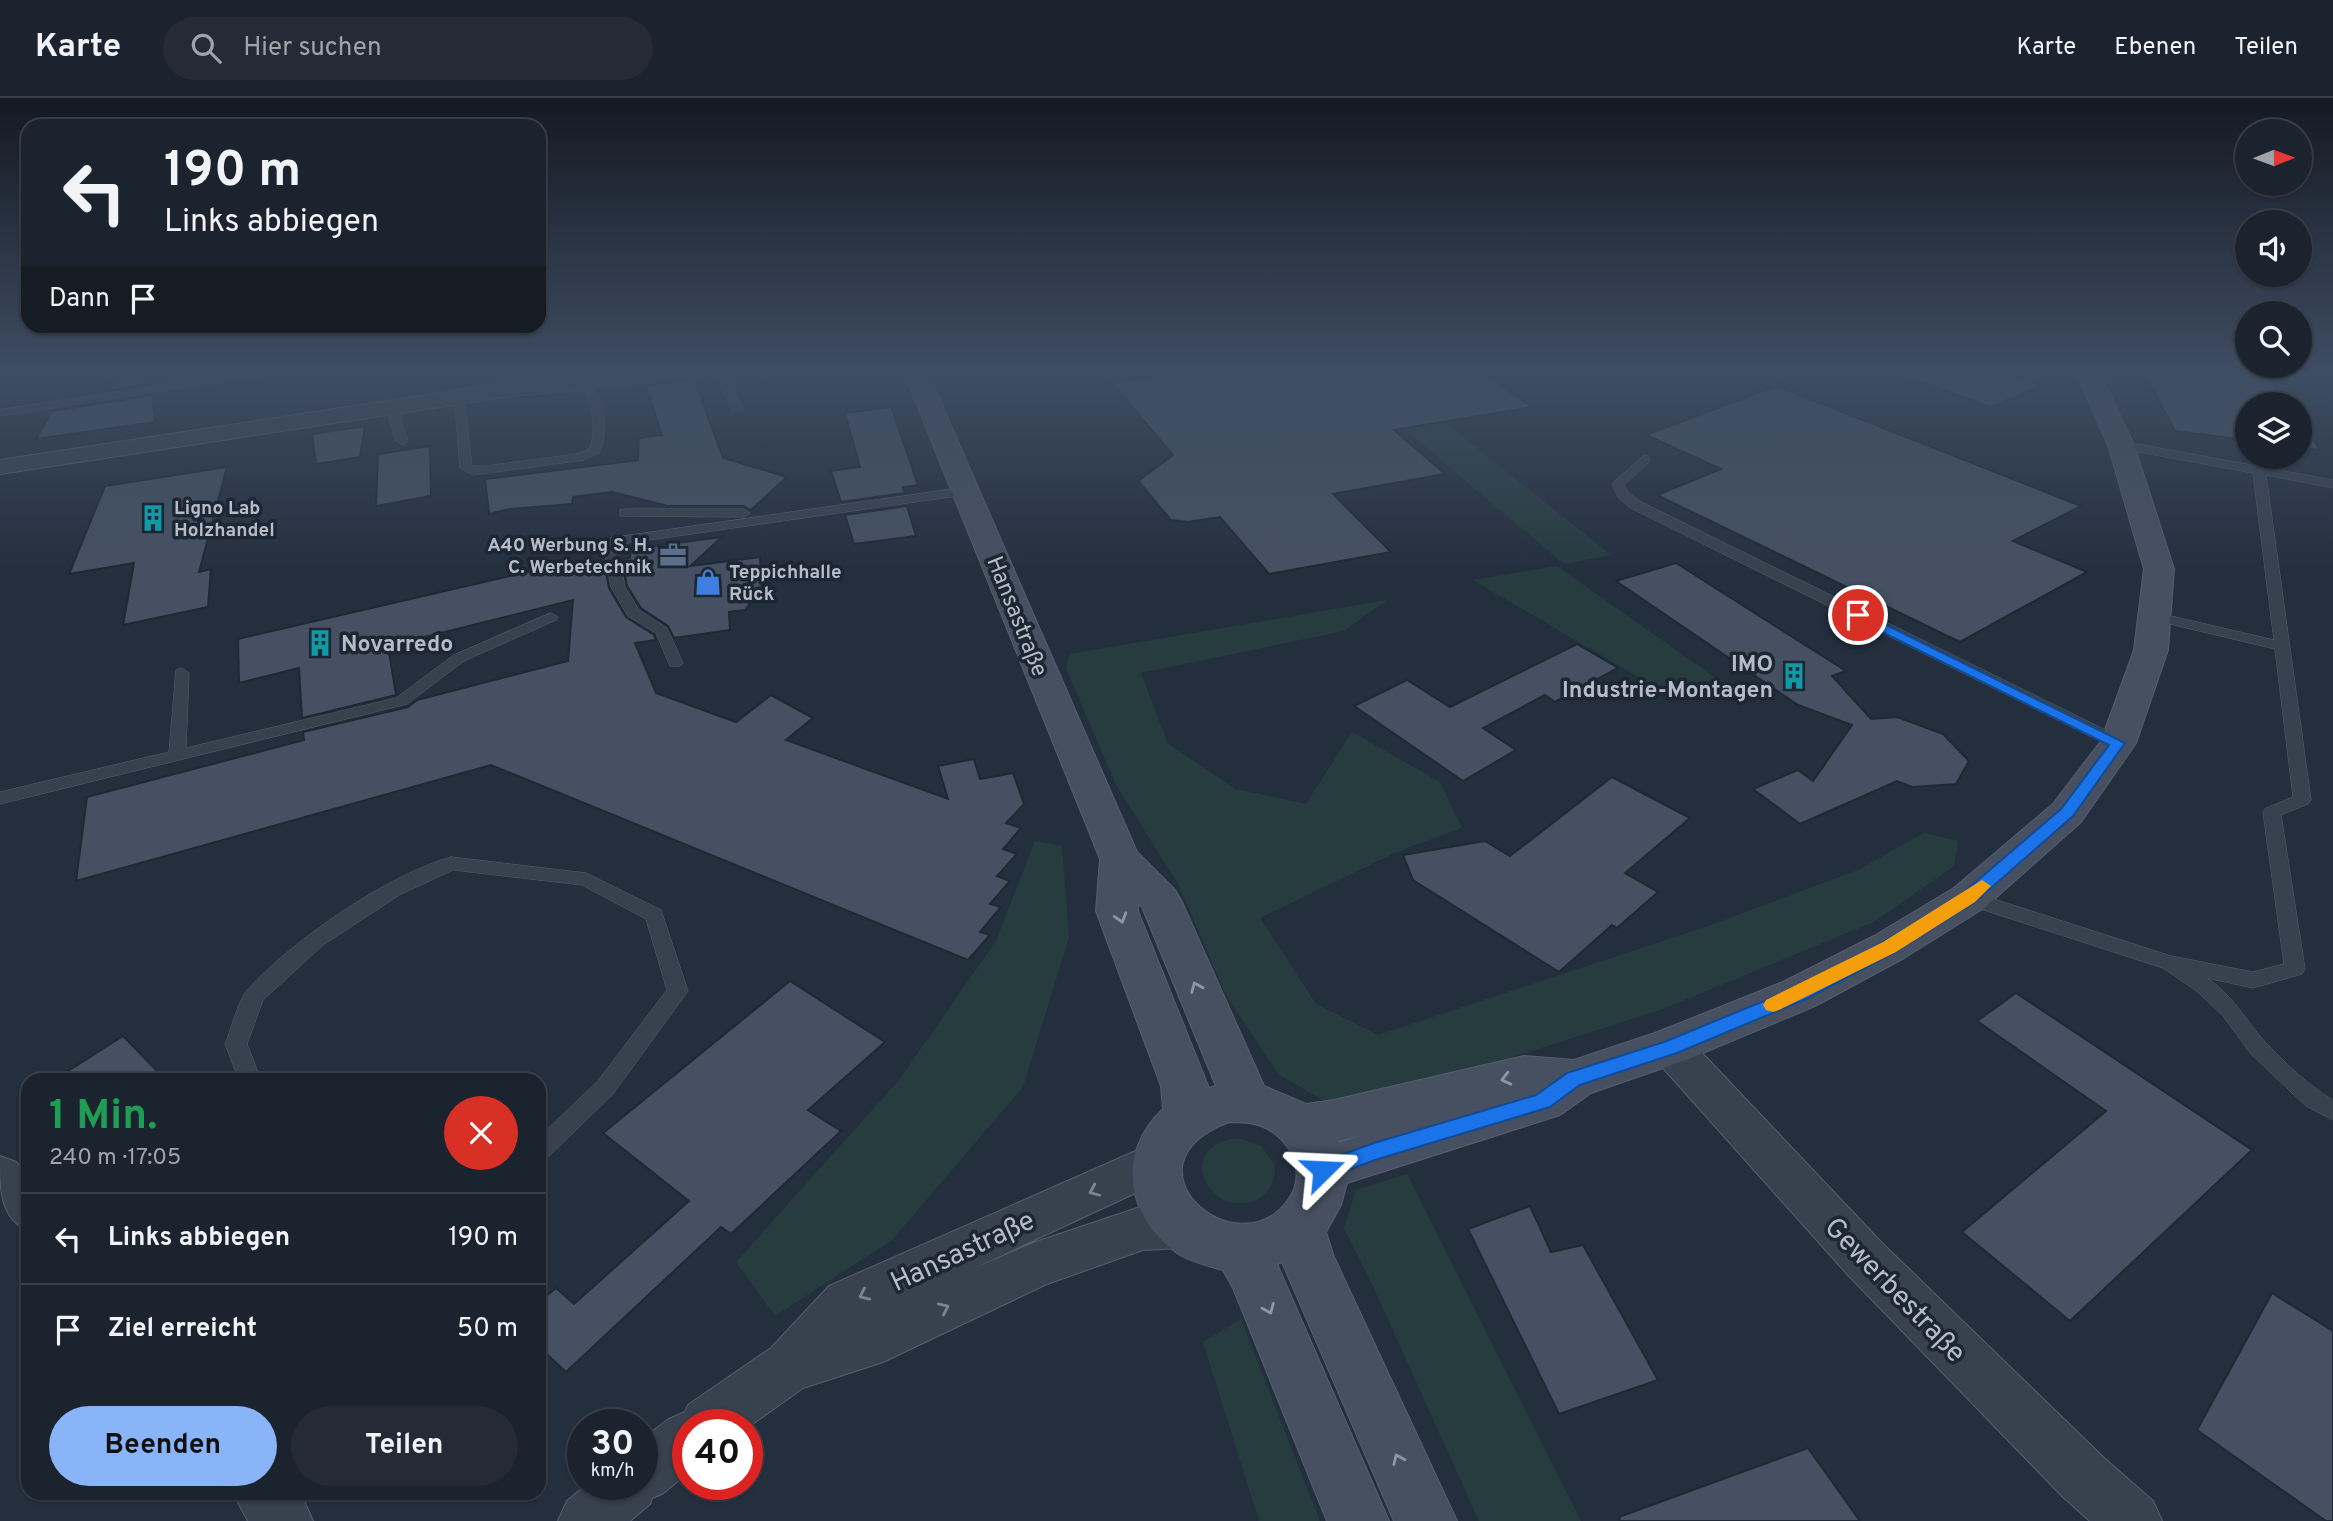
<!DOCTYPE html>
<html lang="de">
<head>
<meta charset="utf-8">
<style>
	body { margin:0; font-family:Overpass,sans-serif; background:#242b36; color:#f1f3f6; height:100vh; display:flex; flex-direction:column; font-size:26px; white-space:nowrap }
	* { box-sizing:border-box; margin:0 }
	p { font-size:23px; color:#a0a4aa }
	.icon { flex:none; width:38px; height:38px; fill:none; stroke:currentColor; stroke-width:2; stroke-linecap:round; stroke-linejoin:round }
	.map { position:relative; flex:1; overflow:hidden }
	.drawer { position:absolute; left:21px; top:975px; width:525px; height:427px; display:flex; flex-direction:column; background:#1b232e; border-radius:21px; box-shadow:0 2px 5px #0004,0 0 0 2px #39404a }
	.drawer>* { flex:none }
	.top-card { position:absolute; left:21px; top:21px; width:525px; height:214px; border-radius:21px; box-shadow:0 2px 5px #0004,0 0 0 2px #39404a; background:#1b232e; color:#f1f3f6; overflow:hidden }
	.needle { width:46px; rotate:89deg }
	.buttons { position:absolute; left:2235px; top:21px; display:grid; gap:14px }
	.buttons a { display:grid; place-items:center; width:77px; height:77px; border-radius:50%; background:#1b232e; box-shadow:0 2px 5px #0004,0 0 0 2px #39404a; font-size:35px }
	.speed { position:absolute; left:567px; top:1311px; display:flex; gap:14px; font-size:35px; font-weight:700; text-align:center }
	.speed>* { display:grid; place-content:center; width:91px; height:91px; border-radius:50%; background:#1b232e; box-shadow:0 2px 5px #0004,0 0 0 2px #39404a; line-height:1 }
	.speed small { font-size:18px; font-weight:400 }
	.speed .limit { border:10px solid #d22; background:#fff; color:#111 }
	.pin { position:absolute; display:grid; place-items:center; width:60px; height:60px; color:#fff; margin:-30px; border:4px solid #fff; border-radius:50%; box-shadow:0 2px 7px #0007 }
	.me { position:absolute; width:77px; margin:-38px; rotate:69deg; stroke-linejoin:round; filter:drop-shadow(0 0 5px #0008) }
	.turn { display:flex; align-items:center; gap:24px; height:147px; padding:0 28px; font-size:32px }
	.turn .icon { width:91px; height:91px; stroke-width:2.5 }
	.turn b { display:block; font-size:49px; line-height:60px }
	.then { display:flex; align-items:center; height:66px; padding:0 28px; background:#0003; gap:14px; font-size:26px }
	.round { display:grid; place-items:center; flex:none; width:74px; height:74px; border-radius:37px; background:#242b36 }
	.summary { display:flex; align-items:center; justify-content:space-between; height:119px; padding:0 28px }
	h1 { font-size:42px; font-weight:700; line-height:52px; color:#1e9e55 }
	.action { display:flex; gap:14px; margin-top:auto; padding:14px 28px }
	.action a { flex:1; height:80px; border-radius:42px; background:#8ab4f8; color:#111; font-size:28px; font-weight:700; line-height:80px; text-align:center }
	.action a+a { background:#242b36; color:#f1f3f6 }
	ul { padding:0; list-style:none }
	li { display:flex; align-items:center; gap:21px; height:91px; padding:0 28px; border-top:2px solid #39404a }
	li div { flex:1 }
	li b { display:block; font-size:26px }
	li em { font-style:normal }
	header { display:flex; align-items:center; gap:42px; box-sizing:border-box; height:98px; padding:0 35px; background:#1b232e; border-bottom:2px solid #39404a }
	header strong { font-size:33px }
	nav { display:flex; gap:38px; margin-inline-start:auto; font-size:24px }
	.search { width:490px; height:63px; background:#242b36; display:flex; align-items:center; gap:18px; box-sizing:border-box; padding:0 24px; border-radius:38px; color:#a0a4aa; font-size:26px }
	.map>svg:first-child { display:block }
	.green { fill:#263c3f }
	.building { fill:#455162; stroke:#1f2835; stroke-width:2 }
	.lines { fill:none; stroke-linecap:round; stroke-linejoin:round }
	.lane-casing { stroke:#565f6c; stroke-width:1 }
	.street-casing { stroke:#565f6c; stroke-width:2 }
	.secondary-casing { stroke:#565f6c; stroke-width:2 }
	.lane { fill:#38414e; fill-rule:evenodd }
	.street { fill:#38414e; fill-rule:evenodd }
	.secondary { fill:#465061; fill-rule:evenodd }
	.oneway { stroke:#8e96a5 }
	.oneway2 { stroke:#7c8592 }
	.route { fill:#1a73e8; stroke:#114b97; stroke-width:2 }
	.slow { fill:#f59e0b }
	.labels { text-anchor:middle; stroke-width:7; stroke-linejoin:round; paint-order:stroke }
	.far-poi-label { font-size:19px; font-weight:bold; fill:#b4bcc9; stroke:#1d2633; text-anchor:start }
	.street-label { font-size:23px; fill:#b4bcc9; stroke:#1d2633 }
	.poi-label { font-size:23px; font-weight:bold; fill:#b4bcc9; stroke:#1d2633; text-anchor:start }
	.near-street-label { font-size:28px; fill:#b4bcc9; stroke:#1d2633 }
</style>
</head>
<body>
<header>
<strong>Karte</strong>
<div class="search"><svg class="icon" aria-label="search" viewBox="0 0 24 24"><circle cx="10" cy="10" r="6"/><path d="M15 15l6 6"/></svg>Hier suchen</div>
<nav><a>Karte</a><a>Ebenen</a><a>Teilen</a></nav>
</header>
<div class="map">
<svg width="2333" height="1423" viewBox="0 0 2333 1423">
	<rect width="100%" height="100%" fill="#242f3e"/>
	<g class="green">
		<polygon points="1338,275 1383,275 1611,457 1564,466"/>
		<polygon points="1557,468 1564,473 1727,588 1679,603 1473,482"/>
		<polygon points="1387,502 1344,533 1141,575 1168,646 1236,691 1306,706 1352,634 1440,684 1462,730 1399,753 1260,820 1316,906 1378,937 1711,827 1858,772 1924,735 1958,743 1954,768 1874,824 1663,911 1441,982 1327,1005 1277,975 1226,897 1178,786 1115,685 1066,570 1070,556"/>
		<polygon points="1035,743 1062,748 1069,839 1023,989 892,1142 775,1218 736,1164 899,982 996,843"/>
		<path d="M1238,1040L1261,1048L1275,1067C1275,1081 1272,1092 1259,1100C1214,1127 1168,1048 1238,1040Z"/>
		<polygon points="1407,1076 1581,1423 1479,1423 1372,1186 1344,1130 1356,1092"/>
		<polygon points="1241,1221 1320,1423 1259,1423 1203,1244"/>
	</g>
	<g class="building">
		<polygon points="119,275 149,275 142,287 108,293"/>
		<polygon points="1180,275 1484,275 1532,309 1394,332 1445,376 1333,396 1391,454 1269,476 1220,419 1188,424 1171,422 1138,383 1173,357 1112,285"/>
		<polygon points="1907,275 2002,275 2041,288 1991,309 1906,279"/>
		<polygon points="2144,275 2265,275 2287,306 2247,306 2247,342 2175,333"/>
		<polygon points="694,281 723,360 787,379 751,412 744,408 668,408 612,394 573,399 572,406 510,411 489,416 485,381 638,362 639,340 662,337 646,287"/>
		<polygon points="1776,288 2081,408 2013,443 2087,474 1960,544 1657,397 1721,371 1646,337"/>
		<polygon points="152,297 155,324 36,341 52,313"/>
		<polygon points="891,309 918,387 903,389 904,395 841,404 831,373 860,369 845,315"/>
		<polygon points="2300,323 2320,352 2300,349"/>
		<polygon points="365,328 360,359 316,366 312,336"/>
		<polygon points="430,348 431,398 376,408 378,356"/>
		<polygon points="227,369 199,474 211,471 208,509 123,527 134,465 69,476 105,388"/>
		<polygon points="907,408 916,438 854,446 845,417"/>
		<polygon points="722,439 690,468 760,459 762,492 745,512 729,514 730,532 674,540 668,528 641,510 627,488 622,461 630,460 631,451"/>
		<polygon points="604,464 609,490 626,519 654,537 656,542 635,545 656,595 736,624 771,597 813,620 786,642 948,701 938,668 974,661 980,681 1013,675 1024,706 1006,725 1021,730 1003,751 1017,756 997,778 1010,783 990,806 1001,809 980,834 990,837 968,862 491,667 76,783 87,699 304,642 303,634 408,609 417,602 568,563 573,502 388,548 396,597 302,620 299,570 239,585 238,541 544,470 544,474"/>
		<polygon points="1676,465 1846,573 1832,578 1871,621 1897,619 1943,636 1969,663 1956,686 1912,689 1897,683 1800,726 1753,691 1798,672 1813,683 1852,627 1798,607 1616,483"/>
		<polygon points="1577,546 1618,570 1555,604 1545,597 1483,630 1516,652 1463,683 1354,608 1407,582 1450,609"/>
		<polygon points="1612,679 1690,720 1625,775 1658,794 1617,830 1612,827 1559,874 1413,782 1403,757 1485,743 1510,758"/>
		<polygon points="790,883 885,944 808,1012 841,1033 731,1136 721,1129 566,1274 539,1249 539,1204 556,1190 574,1206 689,1103 603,1035"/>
		<polygon points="2016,895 2252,1052 2070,1223 1962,1134 2106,1013 1977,923"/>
		<polygon points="123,938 166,982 54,982"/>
		<polygon points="1530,1108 1551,1154 1583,1147 1658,1282 1559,1316 1468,1131"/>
		<polygon points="2272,1195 2333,1233 2333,1423 2326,1423 2197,1332"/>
		<polygon points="1808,1350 1860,1423 1620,1423 1619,1419"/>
	</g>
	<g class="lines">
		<defs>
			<g id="lane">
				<polygon points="240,275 264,275 259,278 0,318 0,312"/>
				<path d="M674,275H699L694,278L624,288L593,289C605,306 609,336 599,355L584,362L473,377L460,370L454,297L464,299L472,368H485L577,356L590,350C597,329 592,303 580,286L581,284L624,282Z"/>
				<polygon points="716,275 726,275 744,312 742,314 732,312"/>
				<polygon points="397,305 403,308 401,322 408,343 402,347 396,343 389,322 391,308"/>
				<path d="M2121,343L2333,382V390L2266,377L2311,702L2308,706L2281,717L2305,871L2302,876L2253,890L2207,880C2233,897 2246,923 2266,945C2285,965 2309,988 2333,1002V1022L2306,1008L2251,956L2223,918L2198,894L2163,870L1962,805L1960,800L1962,795L1969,793L2171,858L2253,874L2284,866L2263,714L2266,710L2293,699L2275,551L2149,521L2147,518L2154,514L2274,542L2253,375L2117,350V344Z"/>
				<polygon points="1645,357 1649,358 1649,364 1624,387 1628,394 1639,403 2124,641 2126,645 2118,650 2112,649 1629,409 1618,399 1612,386"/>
				<polygon points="967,389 971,390 971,396 621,446 618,452 625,489 639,512 667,530 683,565 680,568 670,568 656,535 628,518 611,489 604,452 611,440"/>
				<polygon points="625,411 744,411 750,415 744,419 620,418 620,412"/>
				<polygon points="551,515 558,519 556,522 464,563 407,606 0,706 0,694 169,654 176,572 181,570 189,575 186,650 396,600 454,557"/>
				<path d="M451,759L586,775L661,812L688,893L613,996L547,1060L539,1063V1039L597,984L667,892L646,821L582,787L453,772L401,796L323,847L263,902L247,946L261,982H239L225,946C232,930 237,904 248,891C293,842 387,777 451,759Z"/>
			</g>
			<g id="street">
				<polygon points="585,279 593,281 596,286 593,291 511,298 0,376 0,362 511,284"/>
				<polygon points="1670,932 1685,937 1882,1145 2103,1359 2153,1403 2162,1423 2090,1423 2063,1399 1848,1177 1655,961 1649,949 1655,937"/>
				<polygon points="1156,1044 1172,1050 1179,1064 1172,1078 970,1172 1033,1145 1143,1108 1181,1106 1198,1113 1205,1128 1198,1143 1181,1150 1143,1152 1047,1186 883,1264 803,1290 747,1330 747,1326 688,1326 688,1375 662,1396 652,1400 650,1406 630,1423 558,1423 567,1403 587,1386 642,1386 642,1341 669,1321 685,1314 688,1307 771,1250 829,1188"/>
				<path d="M0,1058L16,1064L28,1077V1133C0,1119 0,1093 0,1058Z"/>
				<polygon points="233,1395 297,1395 304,1403 313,1423 248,1423"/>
			</g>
			<path id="secondary" d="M904,275H928L1137,754L1175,792L1181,802L1264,988L1306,1006L1334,1002L1524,958L1574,962L1655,935L1783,884L1874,838L1954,790L2053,706L2101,643L2134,552L2144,471L2108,347L2076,275H2100L2134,347L2174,471L2168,552L2136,645L2081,724L1984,810L1904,860L1815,908L1686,962L1591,995L1560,1017L1347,1085L1341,1107L1326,1134L1334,1159L1457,1423H1394L1282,1164L1277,1166L1389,1423H1327L1233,1190L1223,1172C1209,1168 1190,1164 1177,1155C1126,1118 1116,1055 1163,1011L1161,988L1096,813L1100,761ZM1138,805L1142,809L1216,988L1209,990L1138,813ZM1229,1024C1239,1024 1251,1024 1261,1028C1290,1039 1308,1075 1288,1102C1237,1173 1115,1067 1229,1024ZM1362,1037L1339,1045L1338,1043Z"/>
		</defs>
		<use href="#lane" class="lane-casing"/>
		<use href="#street" class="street-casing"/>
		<use href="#secondary" class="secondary-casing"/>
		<use href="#lane" class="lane"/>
		<use href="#street" class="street"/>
		<use href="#secondary" class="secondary"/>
	</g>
	<defs><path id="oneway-chevron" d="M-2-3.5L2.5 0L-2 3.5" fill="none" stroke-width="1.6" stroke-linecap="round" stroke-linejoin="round" transform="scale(1.75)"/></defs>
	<g class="oneway">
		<use href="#oneway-chevron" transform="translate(1121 820) rotate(73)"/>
		<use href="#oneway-chevron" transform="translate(1196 889) rotate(-113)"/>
		<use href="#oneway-chevron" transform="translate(1506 981) rotate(166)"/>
		<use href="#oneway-chevron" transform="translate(1269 1211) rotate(67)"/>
		<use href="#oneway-chevron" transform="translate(1398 1361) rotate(-114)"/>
	</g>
	<g class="oneway2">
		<use href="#oneway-chevron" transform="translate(1094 1093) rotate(157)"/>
		<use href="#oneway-chevron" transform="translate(864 1197) rotate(155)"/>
		<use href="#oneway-chevron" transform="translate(944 1210) rotate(-25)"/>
	</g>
	<linearGradient id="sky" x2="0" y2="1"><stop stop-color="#141a22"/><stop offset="0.58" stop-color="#3f4d63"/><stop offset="1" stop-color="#3f4d63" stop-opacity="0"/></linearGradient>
	<rect width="2333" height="474" fill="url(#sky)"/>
	<polygon class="route" points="1858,513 2125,645 2073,718 1975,804 1896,854 1806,901 1677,955 1580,987 1550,1009 1375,1062 1323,1081 1316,1078 1312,1072 1316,1066 1374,1045 1536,997 1567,975 1664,944 1793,891 1883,844 1963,795 2061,711 2109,647 1854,520 1852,517"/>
	<polygon class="slow" points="1982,782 1991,788 1975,804 1896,854 1779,912 1773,914 1766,912 1763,907 1766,902 1883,844"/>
	<defs>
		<symbol id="building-bare" viewBox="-9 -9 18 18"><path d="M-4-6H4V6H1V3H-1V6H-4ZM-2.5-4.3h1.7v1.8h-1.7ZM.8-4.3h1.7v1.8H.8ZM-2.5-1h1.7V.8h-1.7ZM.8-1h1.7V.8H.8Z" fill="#0f9aa8" stroke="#1d2633" stroke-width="2.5" paint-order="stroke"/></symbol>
		<symbol id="office-bare" viewBox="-9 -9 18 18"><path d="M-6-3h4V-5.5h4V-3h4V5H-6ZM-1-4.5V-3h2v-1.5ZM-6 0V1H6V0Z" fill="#5c6f8a" stroke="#1d2633" stroke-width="2.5" paint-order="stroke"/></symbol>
		<symbol id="shop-bare" viewBox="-9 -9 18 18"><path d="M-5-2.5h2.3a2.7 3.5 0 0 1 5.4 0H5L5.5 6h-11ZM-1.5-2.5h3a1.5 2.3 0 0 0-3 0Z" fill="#3f7fe0" stroke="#1d2633" stroke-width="2.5" paint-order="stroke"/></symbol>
	</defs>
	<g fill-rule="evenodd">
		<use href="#building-bare" x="134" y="401" width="38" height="38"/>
		<use href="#office-bare" x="654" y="438" width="38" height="38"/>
		<use href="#shop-bare" x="689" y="465" width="38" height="38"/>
		<use href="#building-bare" x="301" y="526" width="38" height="38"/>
		<use href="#building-bare" x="1775" y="559" width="38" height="38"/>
	</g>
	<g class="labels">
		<g class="far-poi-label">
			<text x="174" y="416">Ligno Lab<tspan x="174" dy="22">Holzhandel</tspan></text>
			<text x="652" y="453" text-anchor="end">A40 Werbung S. H.<tspan x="652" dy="22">C. Werbetechnik</tspan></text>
			<text x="729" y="480">Teppichhalle<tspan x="729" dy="22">Rück</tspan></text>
		</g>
		<g class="street-label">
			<text transform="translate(1018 518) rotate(68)" y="8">Hansastraße</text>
		</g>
		<g class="poi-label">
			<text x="341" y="553">Novarredo</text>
			<text x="1773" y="573" text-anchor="end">IMO<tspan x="1773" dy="26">Industrie-Montagen</tspan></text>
		</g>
		<g class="near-street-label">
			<text transform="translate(962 1152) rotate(-25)" y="10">Hansastraße</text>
			<text transform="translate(1896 1191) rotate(46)" y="10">Gewerbestraße</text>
		</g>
	</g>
</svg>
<div class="buttons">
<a><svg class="needle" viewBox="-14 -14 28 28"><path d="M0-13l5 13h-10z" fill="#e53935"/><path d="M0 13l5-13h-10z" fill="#a0a4aa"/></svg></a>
<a><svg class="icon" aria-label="sound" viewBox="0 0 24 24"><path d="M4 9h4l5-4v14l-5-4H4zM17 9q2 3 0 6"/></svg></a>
<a><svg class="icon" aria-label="search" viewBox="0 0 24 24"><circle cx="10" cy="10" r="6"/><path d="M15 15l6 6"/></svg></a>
<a><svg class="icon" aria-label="layers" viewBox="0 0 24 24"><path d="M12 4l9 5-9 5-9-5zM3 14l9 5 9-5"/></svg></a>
</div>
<div class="speed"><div>30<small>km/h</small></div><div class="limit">40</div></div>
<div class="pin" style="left:1858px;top:517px;background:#d93025"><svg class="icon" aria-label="arrive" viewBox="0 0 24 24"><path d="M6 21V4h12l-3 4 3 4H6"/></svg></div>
<svg class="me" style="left:1323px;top:1072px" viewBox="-20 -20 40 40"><path d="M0-17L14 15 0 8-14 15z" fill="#1a73e8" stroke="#fff" stroke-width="4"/></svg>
<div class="top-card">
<div class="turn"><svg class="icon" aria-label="left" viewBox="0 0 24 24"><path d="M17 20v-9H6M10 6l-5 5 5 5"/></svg><div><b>190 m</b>Links abbiegen</div></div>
<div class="then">Dann<svg class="icon" aria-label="arrive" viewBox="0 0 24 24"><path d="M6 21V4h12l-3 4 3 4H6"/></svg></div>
</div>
<section class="drawer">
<div class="summary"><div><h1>1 Min.</h1><p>240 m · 17:05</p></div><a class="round" style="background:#d93025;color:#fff"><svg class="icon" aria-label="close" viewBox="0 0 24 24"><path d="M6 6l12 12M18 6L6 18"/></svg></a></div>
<ul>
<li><svg class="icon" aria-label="left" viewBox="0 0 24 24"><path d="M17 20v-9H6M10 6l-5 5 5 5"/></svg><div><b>Links abbiegen</b></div><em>190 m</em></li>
<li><svg class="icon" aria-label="arrive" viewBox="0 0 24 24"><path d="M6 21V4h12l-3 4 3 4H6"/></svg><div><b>Ziel erreicht</b></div><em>50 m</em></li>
</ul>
<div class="action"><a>Beenden</a><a>Teilen</a></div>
</section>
</div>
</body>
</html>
